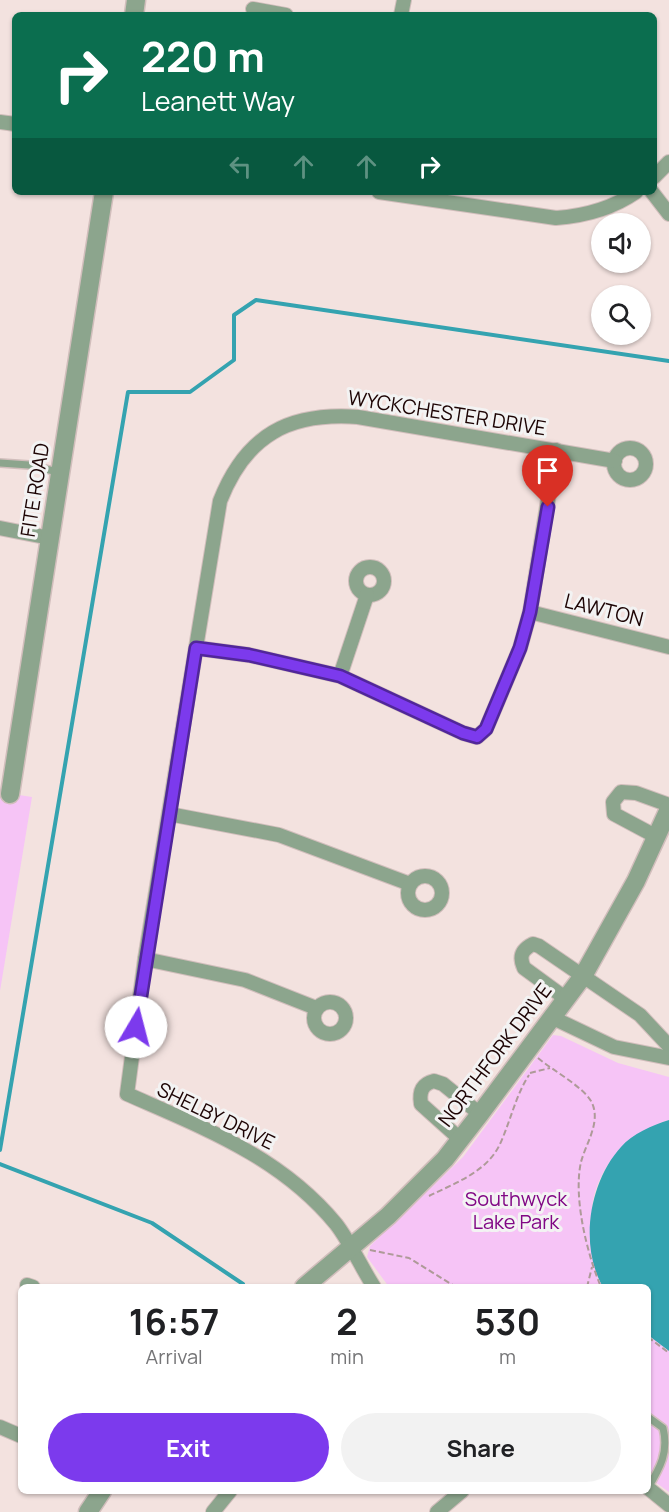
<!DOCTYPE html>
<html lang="en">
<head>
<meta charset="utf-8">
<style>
	body { margin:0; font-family:Manrope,sans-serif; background:#f2f2f2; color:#202124; height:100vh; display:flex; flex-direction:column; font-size:22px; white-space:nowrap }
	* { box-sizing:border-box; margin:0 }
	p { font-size:20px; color:#757577 }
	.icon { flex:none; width:33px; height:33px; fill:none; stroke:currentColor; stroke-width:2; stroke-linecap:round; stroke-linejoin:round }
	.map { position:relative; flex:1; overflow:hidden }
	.sheet { position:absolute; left:18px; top:1284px; width:633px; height:210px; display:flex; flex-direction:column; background:#fff; border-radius:9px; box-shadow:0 2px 4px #0004 }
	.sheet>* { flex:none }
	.hud { position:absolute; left:12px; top:12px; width:645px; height:183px; border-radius:9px; box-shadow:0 2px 4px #0004; background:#0b6e4f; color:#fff; overflow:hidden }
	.buttons { position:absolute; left:591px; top:213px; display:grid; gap:12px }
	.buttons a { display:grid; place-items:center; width:60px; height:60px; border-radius:50%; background:#fff; box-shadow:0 2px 4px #0004; font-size:30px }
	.pin { position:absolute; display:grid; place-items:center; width:51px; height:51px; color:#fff; margin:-62px -26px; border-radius:50% 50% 50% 0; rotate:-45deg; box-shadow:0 0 6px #0007 }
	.pin .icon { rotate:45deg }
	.me { position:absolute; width:66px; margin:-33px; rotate:8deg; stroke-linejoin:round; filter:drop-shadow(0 0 4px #0008) }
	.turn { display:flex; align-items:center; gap:21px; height:126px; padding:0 30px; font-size:27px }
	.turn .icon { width:78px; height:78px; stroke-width:2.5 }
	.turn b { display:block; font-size:42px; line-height:51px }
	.lanes { display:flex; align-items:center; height:57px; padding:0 30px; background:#0003; justify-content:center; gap:30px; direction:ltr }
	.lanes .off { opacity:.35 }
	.eta { display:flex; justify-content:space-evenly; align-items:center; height:102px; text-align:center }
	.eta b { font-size:36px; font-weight:700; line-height:42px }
	.button { display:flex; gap:12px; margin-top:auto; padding:12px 30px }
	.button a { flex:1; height:69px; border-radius:36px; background:#7c3aed; color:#fff; font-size:24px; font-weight:700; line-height:69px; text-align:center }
	.button a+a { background:#f2f2f2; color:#202124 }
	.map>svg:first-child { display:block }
	.green { fill:#f6c4f6 }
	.water { fill:#34a3b0 }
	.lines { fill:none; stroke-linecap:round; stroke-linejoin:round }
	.stream { stroke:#34a3b0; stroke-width:4 }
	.service-casing { stroke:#d1bebc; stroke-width:10 }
	.minor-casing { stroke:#d1bebc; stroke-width:16 }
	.tertiary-casing { stroke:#d1bebc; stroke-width:21 }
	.path { stroke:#ae9a98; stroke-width:2; stroke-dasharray:6 3; stroke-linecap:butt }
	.service { stroke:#8ca58d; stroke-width:7 }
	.minor { stroke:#8ca58d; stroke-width:14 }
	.tertiary { stroke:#8ca58d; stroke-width:18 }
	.route-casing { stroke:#51269a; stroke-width:15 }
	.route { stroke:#7c3aed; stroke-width:10 }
	.labels { text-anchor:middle; stroke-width:6; stroke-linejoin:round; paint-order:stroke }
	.street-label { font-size:20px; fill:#1c0303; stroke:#f3f3f3 }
	.park-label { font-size:20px; fill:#810785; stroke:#f3f3f3 }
</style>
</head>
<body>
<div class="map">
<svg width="669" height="1512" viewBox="0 0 669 1512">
	<rect width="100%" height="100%" fill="#f3e2df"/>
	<g class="green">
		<polygon points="0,792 32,797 0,991"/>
		<path d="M553,1035L561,1036L618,1063L669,1077V1120C630,1132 596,1166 592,1209C591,1231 596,1256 598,1278L603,1287H389L367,1257L370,1246L463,1157Z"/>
		<polygon points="648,1335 669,1351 669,1492 648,1477"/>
	</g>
	<path class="water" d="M669,1120V1351L648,1335V1287H603C579,1246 589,1182 621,1147C632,1134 653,1125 669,1120Z"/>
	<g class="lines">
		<g class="stream">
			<polyline points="0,1150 128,392 190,392 234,360 234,315 256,300 669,361"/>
			<polyline points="0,1164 152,1223 243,1284"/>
		</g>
		<defs>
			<g id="service">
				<polyline points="0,463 29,465 58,472"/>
				<path d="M648,1417L663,1428C669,1452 660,1468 648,1488"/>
			</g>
			<g id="minor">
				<polyline points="253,9 286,15"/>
				<polyline points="401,15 404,0"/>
				<polyline points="0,122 15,124"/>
				<polyline points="654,177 669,162"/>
				<path d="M379,192L556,218C584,216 613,208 636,192"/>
				<polyline points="652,192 669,214"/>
				<circle cx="630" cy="464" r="16"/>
				<polyline points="0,528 50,538"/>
				<circle cx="370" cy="581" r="14"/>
				<polyline points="530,612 669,647"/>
				<polyline points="196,648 249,655 340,676 463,733 477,737 486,729 520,648 530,612 556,450"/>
				<polyline points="340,676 367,595"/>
				<polyline points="169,814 279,835 410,884"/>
				<polyline points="657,837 614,814 613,802 621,792 636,793 669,805"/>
				<circle cx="425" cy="893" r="17"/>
				<polyline points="145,959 245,980 316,1008"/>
				<path d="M565,998L524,968C519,957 521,950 533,944L539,946L640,1015L669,1046"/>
				<circle cx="330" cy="1018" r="16"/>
				<polyline points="551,1017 614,1047 669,1058"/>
				<path d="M460,1139L421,1104C419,1092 422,1084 434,1081L443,1084L480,1114"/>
				<polyline points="27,1285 33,1287"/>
				<path d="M374,1287C361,1267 350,1242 336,1224C281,1157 204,1128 127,1094L145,959L220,501C246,435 289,412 358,417L615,461"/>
				<polyline points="0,1427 21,1436"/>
				<polyline points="648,1488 669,1505"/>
				<polyline points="213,1512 230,1491"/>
				<polyline points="437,1512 462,1491"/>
			</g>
			<g id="tertiary">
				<polyline points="134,15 136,0"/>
				<polyline points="10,794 104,192"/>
				<polyline points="304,1287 388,1216 445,1159 480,1114 583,976 636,881 669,809"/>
				<polyline points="88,1512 102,1491"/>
			</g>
		</defs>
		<use href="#service" class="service-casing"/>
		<use href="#minor" class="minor-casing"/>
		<use href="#tertiary" class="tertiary-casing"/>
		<g class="path">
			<path d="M538,1058C552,1070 582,1086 591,1101C602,1121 586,1143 581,1162C573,1197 587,1254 601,1287"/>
			<polyline points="530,1073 550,1068"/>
			<path d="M429,1196C455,1183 487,1172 500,1144C511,1120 515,1097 529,1075"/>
			<polyline points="370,1250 409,1258 456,1287"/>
			<polyline points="587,1287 592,1267"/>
			<polyline points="648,1337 669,1353"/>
		</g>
		<use href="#service" class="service"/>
		<use href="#minor" class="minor"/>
		<use href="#tertiary" class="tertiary"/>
	</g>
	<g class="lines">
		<defs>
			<polyline id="route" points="136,1027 196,648 249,655 340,676 463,733 477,737 486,729 520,648 530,612 548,507"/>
		</defs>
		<use href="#route" class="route-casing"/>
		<use href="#route" class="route"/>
	</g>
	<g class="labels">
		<g class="street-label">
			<text transform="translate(447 413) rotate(9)" y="7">WYCKCHESTER DRIVE</text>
			<text transform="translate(35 490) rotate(-81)" y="7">FITE ROAD</text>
			<text transform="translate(604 610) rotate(14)" y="7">LAWTON</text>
			<text transform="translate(495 1055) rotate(-53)" y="7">NORTHFORK DRIVE</text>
			<text transform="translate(216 1116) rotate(26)" y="7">SHELBY DRIVE</text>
		</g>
		<g class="park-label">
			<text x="516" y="1206">Southwyck<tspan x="516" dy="23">Lake Park</tspan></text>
		</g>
	</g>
</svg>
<div class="buttons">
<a><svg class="icon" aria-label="sound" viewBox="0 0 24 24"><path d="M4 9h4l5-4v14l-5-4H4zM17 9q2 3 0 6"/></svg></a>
<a><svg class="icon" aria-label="search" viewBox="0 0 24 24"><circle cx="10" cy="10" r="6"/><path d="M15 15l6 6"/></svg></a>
</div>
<div class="pin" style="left:548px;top:507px;background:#d93025"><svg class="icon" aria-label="arrive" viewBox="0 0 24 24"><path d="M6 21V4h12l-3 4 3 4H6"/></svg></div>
<svg class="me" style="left:136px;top:1027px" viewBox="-20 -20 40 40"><circle r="19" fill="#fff"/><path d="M0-13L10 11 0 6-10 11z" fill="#7c3aed"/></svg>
<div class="hud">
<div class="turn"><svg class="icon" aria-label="right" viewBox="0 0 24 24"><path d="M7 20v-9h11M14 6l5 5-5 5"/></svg><div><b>220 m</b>Leanett Way</div></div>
<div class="lanes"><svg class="icon off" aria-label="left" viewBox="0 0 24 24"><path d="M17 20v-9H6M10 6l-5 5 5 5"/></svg><svg class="icon off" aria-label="ahead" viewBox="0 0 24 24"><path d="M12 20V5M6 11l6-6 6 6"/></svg><svg class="icon off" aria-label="ahead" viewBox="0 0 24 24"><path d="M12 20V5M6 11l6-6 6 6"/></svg><svg class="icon" aria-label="right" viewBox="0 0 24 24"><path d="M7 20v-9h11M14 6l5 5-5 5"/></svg></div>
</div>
<section class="sheet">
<div class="eta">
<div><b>16:57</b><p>Arrival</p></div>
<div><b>2</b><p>min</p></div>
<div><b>530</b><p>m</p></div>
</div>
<div class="button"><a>Exit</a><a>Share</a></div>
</section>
</div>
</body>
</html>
